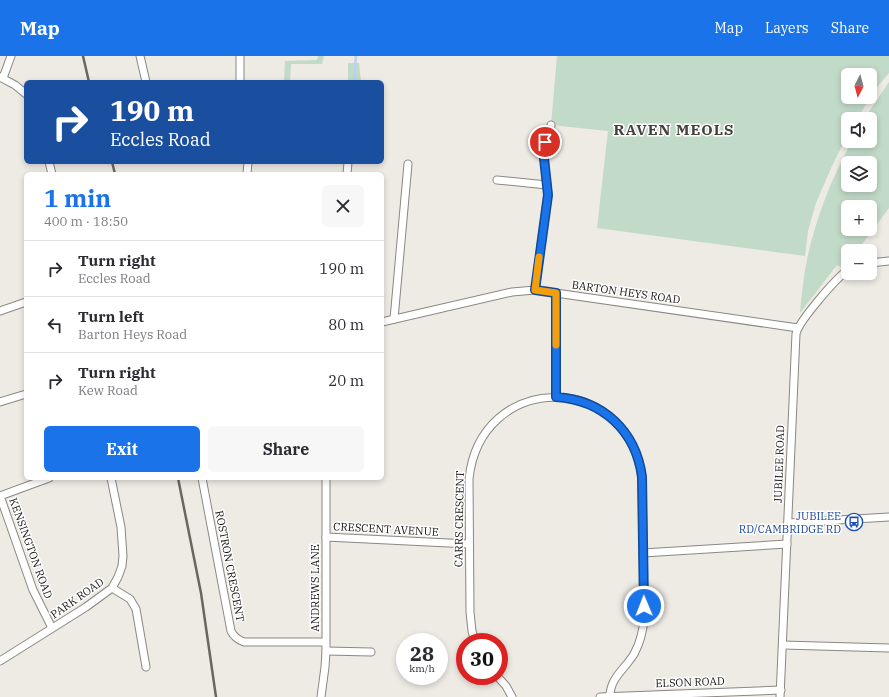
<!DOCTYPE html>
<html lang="en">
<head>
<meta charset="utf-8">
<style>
	body { margin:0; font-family:"IBM Plex Serif",serif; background:#f7f7f7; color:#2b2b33; height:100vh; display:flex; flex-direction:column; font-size:15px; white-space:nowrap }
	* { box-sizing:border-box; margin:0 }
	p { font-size:13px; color:#7c7c81 }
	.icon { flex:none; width:22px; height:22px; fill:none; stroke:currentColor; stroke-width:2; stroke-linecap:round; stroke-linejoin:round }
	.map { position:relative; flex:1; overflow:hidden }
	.sheet { position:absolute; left:24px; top:116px; width:360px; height:308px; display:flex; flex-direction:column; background:#fff; border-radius:6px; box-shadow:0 2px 6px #0003 }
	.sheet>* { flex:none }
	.banner { position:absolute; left:24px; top:24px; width:360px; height:84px; border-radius:6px; box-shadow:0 2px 6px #0003; background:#1a4fa0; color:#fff; overflow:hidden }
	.needle { width:26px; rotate:186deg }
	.fabs { position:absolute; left:841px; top:12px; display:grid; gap:8px }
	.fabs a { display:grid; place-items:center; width:36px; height:36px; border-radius:6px; background:#fff; box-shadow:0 2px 6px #0003; font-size:20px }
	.speed { position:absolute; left:396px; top:577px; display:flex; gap:8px; font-size:20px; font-weight:700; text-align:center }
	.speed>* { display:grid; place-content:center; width:52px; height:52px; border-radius:50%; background:#fff; box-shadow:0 2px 6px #0003; line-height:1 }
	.speed small { font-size:10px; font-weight:400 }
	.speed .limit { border:6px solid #d22; background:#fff; color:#111 }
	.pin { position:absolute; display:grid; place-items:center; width:34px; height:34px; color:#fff; margin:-17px; border:2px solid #fff; border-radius:50%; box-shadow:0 1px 4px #0007 }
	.me { position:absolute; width:44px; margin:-22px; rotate:359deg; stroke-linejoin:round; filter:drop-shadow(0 0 3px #0008) }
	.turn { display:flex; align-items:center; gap:14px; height:84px; padding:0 20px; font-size:18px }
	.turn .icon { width:52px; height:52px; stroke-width:2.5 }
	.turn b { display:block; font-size:28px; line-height:34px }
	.round { display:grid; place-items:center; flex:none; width:42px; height:42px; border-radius:6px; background:#f7f7f7 }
	.summary { display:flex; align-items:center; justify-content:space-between; height:68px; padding:0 20px }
	h1 { font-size:24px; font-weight:700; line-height:30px; color:#1a73e8 }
	.cta { display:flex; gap:8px; margin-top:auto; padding:8px 20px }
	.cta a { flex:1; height:46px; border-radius:6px; background:#1a73e8; color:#fff; font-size:16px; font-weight:700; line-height:46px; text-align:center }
	.cta a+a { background:#f7f7f7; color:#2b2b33 }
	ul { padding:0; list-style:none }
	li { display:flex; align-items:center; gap:12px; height:56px; padding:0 20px; border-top:1px solid #e1e1e2 }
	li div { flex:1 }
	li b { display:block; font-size:15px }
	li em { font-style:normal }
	header { display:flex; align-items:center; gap:24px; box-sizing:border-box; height:56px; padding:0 20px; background:#1a73e8; color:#fff }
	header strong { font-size:19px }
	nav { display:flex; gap:22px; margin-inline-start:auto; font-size:14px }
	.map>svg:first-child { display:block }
	.green { fill:#c2dac8; fill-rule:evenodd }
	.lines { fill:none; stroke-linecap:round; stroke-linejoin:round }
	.stream { stroke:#b8d2f2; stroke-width:2.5 }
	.minor-casing { stroke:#8b8781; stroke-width:9 }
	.minor { stroke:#fff; stroke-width:7 }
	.rail { stroke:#696763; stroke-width:2.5 }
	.route-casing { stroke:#114b97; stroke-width:10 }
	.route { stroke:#1a73e8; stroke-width:7 }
	.slow { stroke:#f59e0b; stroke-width:7 }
	.labels { text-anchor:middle; stroke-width:3; stroke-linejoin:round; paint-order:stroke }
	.street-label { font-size:11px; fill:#151412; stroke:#fff }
	.transit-label { font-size:11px; fill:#164399; stroke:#fff; text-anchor:end }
	.district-label { font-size:15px; font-weight:bold; letter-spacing:1px; fill:#44413c; stroke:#fff }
</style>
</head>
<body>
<header>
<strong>Map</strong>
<nav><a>Map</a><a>Layers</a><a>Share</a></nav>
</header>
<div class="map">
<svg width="889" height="641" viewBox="0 0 889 641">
	<rect width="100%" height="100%" fill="#eeeae4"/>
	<g class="green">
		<polygon points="318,0 324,0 322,8 291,8 290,26 284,26 285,5 317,4"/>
		<path d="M557,0H889V17L878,30L857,63H848V78L832,110L816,147L808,175L805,200L597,172L608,75L551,69ZM848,19H870V41H848Z"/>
		<polygon points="348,7 359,7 361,26 348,26"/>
		<path d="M889,26V152L857,195H848V206L841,211L837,209L800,257C801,243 803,228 805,214C813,169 830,125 852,85H870V63H864ZM848,107H870V129H848ZM848,151H870V173H848Z"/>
	</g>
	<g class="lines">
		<polyline class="stream" points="354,26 356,0"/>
		<defs>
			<g id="minor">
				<polyline points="140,0 146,26"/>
				<polyline points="0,21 15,29 26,38"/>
				<polyline points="3,22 11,0"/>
				<polyline points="240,26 240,0"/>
				<polyline points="49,106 52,118"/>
				<polyline points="247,118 248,106"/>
				<polyline points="347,118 348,106"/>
				<polyline points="497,124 547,129 548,139 535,234"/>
				<polyline points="547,129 543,93 545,86 550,78 551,69"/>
				<polyline points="870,207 889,205"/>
				<polyline points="0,255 26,246"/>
				<polyline points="394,263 408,108"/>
				<polyline points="382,266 512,236 535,234 798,272"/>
				<polyline points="556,341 556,237"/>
				<polyline points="0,346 26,338"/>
				<path d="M202,422L231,575C234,581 238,584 244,586H325"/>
				<polyline points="0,440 33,534 52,572"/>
				<polyline points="0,440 49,422"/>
				<polyline points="788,467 889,461"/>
				<polyline points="326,481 469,488"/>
				<polyline points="643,497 787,488"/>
				<polyline points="112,532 130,543 136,553 146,611"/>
				<path d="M475,586L472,575L470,556L469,423C480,316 626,313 642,421L644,563C643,575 640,587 634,598C625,613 610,622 610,640"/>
				<polyline points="783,589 889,592"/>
				<polyline points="326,595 371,596"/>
				<polyline points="0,605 86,551 112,532 118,521 122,510 123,500 121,471 111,422"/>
				<polyline points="497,620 506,630 512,641"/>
				<polyline points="321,641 325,611 326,595 326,422"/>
				<polyline points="600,641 781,634"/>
				<path d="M780,641L796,278C798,266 837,221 848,214"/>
			</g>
		</defs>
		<use href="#minor" class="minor-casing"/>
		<use href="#minor" class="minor"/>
		<g class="rail">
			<polyline points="83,0 89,26"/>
			<polyline points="112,106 115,118"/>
			<polyline points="178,422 201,537 216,641"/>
		</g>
	</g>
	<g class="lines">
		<defs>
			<path id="route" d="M545,86L543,93L548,139L535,234L556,237V341C603,344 636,375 642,421L644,550"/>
		</defs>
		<use href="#route" class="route-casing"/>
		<use href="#route" class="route"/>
		<polyline class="slow" points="539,201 535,234 556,237 556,289"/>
	</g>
	<defs>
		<symbol id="bus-ring" viewBox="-11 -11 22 22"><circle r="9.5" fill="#fff" stroke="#1a4fb4" stroke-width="1.5"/><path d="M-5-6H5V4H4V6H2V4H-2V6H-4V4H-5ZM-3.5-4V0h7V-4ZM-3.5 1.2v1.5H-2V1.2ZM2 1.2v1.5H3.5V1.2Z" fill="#1a4fb4"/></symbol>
	</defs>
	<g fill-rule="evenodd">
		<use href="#bus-ring" x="844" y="456" width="20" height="20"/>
	</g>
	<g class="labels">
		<g class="street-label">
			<text transform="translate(626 236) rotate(8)" y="4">BARTON HEYS ROAD</text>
			<text transform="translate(779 408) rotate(-88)" y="4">JUBILEE ROAD</text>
			<text transform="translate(459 463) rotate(-89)" y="4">CARRS CRESCENT</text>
			<text transform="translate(386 473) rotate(3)" y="4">CRESCENT AVENUE</text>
			<text transform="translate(31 492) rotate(70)" y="4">KENSINGTON ROAD</text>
			<text transform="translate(230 510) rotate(79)" y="4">ROSTRON CRESCENT</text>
			<text transform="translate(315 532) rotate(-90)" y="4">ANDREWS LANE</text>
			<text transform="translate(77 542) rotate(-35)" y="4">PARK ROAD</text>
			<text transform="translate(690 626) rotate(-2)" y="4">ELSON ROAD</text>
		</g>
		<g class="transit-label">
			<text x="841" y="464">JUBILEE<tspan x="841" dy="13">RD/CAMBRIDGE RD</tspan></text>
		</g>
		<g class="district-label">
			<text x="674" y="79">RAVEN MEOLS</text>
		</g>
	</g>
</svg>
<div class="fabs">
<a><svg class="needle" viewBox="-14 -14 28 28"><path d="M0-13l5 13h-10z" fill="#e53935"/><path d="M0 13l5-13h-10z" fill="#7c7c81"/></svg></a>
<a><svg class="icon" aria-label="sound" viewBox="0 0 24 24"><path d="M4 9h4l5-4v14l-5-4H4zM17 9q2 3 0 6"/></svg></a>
<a><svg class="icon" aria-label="layers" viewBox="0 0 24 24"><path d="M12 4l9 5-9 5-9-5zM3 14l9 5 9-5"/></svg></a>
<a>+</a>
<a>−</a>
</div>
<div class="speed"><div>28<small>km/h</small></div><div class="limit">30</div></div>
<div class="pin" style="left:545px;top:86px;background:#d93025"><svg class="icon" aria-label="arrive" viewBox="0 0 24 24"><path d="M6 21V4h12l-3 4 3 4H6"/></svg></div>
<svg class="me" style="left:644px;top:550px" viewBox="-20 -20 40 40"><circle r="17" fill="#1a73e8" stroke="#fff" stroke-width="3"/><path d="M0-11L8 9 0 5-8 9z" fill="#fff"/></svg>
<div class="banner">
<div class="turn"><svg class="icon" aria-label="right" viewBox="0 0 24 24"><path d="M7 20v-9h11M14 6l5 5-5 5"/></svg><div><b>190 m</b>Eccles Road</div></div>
</div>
<section class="sheet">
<div class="summary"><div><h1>1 min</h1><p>400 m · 18:50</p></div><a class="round"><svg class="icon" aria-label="close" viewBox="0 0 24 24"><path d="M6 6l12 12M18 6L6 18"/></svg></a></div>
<ul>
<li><svg class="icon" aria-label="right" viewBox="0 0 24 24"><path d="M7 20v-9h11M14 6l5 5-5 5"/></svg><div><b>Turn right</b><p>Eccles Road</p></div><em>190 m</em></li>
<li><svg class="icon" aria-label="left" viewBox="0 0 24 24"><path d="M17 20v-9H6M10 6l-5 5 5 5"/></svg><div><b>Turn left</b><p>Barton Heys Road</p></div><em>80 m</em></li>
<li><svg class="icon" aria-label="right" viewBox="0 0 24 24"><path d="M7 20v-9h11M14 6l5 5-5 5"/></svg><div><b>Turn right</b><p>Kew Road</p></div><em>20 m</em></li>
</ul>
<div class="cta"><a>Exit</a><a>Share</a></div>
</section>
</div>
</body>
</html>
